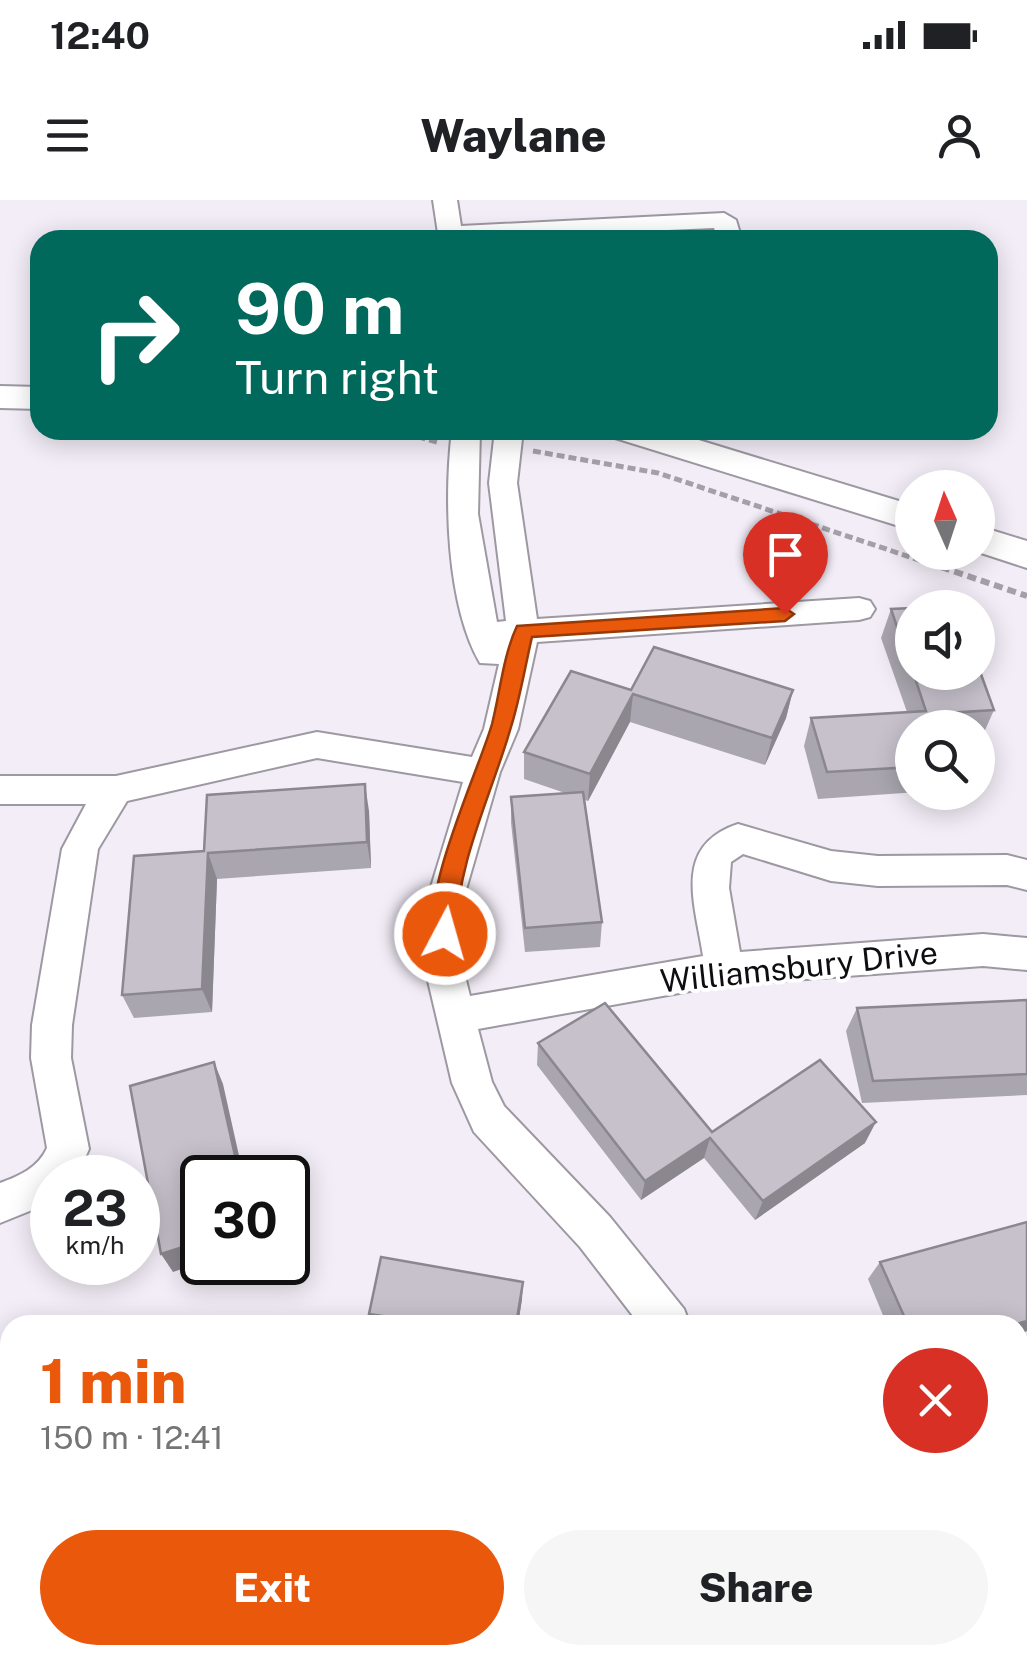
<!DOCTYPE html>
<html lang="en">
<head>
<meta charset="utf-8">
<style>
	body { margin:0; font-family:"Public Sans",sans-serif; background:#f6f6f6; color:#202124; height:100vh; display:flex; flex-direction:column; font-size:38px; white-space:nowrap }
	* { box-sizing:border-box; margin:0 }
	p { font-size:32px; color:#757577 }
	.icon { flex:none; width:55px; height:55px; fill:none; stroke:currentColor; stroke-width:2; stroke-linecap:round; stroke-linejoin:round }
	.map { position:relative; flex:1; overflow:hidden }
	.drawer { position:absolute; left:0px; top:1115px; width:1028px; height:350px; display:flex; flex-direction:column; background:#fff; border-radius:30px 30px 0 0; box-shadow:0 5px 25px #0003 }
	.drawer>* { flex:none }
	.guide { position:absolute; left:30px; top:30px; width:968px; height:210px; border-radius:30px; box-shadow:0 5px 25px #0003; background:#00695c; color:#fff; overflow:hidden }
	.needle { width:65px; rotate:357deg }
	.controls { position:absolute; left:895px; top:270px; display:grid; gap:20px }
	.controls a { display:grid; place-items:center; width:100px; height:100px; border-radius:50%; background:#fff; box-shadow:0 5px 25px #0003; font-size:50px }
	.speed { position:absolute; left:30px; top:955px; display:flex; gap:20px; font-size:50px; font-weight:700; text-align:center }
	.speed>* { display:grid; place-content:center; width:130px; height:130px; border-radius:50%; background:#fff; box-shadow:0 5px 25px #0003; line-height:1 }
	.speed small { font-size:25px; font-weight:400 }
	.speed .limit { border:5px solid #111; border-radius:15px; background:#fff; color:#111 }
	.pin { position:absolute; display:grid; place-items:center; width:85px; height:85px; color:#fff; margin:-102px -42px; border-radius:50% 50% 50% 0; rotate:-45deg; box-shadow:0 0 10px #0007 }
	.pin .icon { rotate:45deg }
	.me { position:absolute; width:110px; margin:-55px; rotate:6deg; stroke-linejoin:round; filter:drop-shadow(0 0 8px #0008) }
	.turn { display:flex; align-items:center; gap:35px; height:210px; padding:0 40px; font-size:45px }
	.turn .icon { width:130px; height:130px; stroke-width:2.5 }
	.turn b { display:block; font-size:70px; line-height:85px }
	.round { display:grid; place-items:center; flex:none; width:105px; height:105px; border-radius:52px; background:#f6f6f6 }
	.overview { display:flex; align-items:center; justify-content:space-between; height:170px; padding:0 40px }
	h1 { font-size:60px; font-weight:800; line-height:75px; color:#ea580c }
	.cta { display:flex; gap:20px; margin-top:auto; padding:20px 40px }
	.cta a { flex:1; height:115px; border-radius:60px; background:#ea580c; color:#fff; font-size:40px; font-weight:800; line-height:115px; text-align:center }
	.cta a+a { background:#f6f6f6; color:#202124 }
	.status { display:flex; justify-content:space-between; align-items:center; height:70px; padding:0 50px; background:#fff; direction:ltr }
	.status svg { height:28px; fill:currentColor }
	header { display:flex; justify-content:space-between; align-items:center; height:130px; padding:0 40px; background:#fff; font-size:45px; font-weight:800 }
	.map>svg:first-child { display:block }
	.water { fill:#dbabfc }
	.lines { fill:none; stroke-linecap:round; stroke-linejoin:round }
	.minor-casing { stroke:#9d98a1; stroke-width:4 }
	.major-casing { stroke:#9d98a1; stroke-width:4 }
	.path-far1 { stroke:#a4a0a8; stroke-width:5; stroke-dasharray:8 4; stroke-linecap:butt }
	.path { stroke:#a4a0a8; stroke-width:6; stroke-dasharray:9 5; stroke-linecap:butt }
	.minor { fill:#fff; fill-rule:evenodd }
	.major { fill:#fff; fill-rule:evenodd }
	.wall { fill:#aaa6af }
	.shaded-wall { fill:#8b878e }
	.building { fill:#c6c1cb; stroke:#8b878e; stroke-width:2.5 }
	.route { fill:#ea580c; stroke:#983908; stroke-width:2.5 }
	.labels { text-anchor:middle; stroke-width:8; stroke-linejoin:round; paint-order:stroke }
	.street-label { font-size:32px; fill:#0f0d11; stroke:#fff }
</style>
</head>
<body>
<div class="status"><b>12:40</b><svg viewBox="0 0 49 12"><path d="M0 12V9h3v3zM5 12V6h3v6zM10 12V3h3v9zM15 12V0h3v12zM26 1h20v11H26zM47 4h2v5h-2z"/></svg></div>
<header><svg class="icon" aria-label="menu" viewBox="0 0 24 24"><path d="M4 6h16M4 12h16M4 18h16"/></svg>Waylane<svg class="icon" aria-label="person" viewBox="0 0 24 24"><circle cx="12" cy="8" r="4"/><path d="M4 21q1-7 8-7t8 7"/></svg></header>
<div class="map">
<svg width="1027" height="1465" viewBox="0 0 1027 1465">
	<rect width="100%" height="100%" fill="#f3edf7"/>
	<polygon class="water" points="26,1455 378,1455 377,1465 24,1465"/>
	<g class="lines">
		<defs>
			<g id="minor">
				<polygon points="433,0 457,0 461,26 724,13 736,20 742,40 718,40 714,28 439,40"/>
				<path d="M452,230H480L478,314L497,422L506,421L489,283L495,230H523L517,283L537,419L859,398L870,401L875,409L870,417L859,420L537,442L518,529L500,572L463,700V768L470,796L703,756C695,703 672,646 738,624L831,651L878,656L1007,655L1027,660V690L1007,685L878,686L831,681L743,654L731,662L729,688L740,752L983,734L1027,738V770L983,766L724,785L478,829L492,882L504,906L610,1017L684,1109L690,1125H640L580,1047L474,932L452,883L425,768L427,700L463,582L317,558L127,601L98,649L72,825L71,858L89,949L76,978H52V1002L0,1023V983C19,976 38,968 47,948L31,858L32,825L62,649L86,604H0V576H116L317,532L472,557L484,529L499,464L480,463C446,404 444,297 452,230Z"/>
				<polygon points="697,1455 749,1455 750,1465 698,1465"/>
			</g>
			<g id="major">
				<polygon points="0,186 40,187 40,209 0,208"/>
				<polygon points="610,230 666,230 912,305 912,330 615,238"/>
				<polygon points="978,326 1027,341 1027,368 978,352"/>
			</g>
		</defs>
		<use href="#minor" class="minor-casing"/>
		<use href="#major" class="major-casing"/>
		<g class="path-far1">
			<polyline points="214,230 408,234 437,242"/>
			<polyline points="533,251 658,273 949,370"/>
		</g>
		<polyline class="path" points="941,367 1027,396"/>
		<use href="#minor" class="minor"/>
		<use href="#major" class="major"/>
	</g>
	<g class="wall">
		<polygon points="891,409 994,510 982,537 978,538 978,528 912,528 912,592 918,592 818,599 804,546 811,518 907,512 881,438"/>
		<polygon points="631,490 793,490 786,518 765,565 630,522 588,601 585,600 602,722 600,747 525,752 511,623 511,597 565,593 524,579 524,552"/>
		<polygon points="369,611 371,668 217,679 212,812 134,818 122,795 204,651"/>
		<polygon points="1027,800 1027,895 862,903 846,831 857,808"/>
		<polygon points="538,843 712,932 865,943 755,1020 704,958 641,1000 537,865"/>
		<polygon points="1027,1022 1027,1131 1018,1134 1018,1125 887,1125 868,1079 880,1062"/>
		<polygon points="522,1099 518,1125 372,1125 369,1114"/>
		<polygon points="1027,1339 1027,1465 1002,1465 989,1455 1018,1455 1018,1343"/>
	</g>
	<g class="shaded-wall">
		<polygon points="793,490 786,518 765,565 772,538"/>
		<polygon points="633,494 630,522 588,601 590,574"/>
		<polygon points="365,584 369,611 371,668 367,642"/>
		<polygon points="208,653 217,679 212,812 202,789"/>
		<polygon points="214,862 223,884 244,978 240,978"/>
		<polygon points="876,922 865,943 755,1020 763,1001"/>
		<polygon points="710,938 704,958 641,1000 645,981"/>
		<polygon points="202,1041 202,1062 173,1072 161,1054"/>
		<polygon points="523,1082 522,1099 518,1125 516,1125"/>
		<polygon points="1027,1121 1027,1131 1018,1134 1018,1125 1012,1125"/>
	</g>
	<g class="building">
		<polygon points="632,37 633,40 508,39"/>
		<polygon points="954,405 955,408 918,408"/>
		<polygon points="912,408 912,472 891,409"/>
		<polygon points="654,447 793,490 772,538 633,494 590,574 524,552 571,471 631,490"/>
		<polygon points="978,466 994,510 931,514 936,528 912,528 912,567 827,572 811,518 926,511 913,472 978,472"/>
		<polygon points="365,584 367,642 208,653 202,789 122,795 134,656 204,651 207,595"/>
		<polygon points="583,592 602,722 525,728 511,597"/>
		<polygon points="1027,800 1027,874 873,881 857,808"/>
		<polygon points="605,803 712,932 820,860 876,922 763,1001 710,938 645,981 538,843"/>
		<polygon points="214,862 240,978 202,978 202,1041 161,1054 130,886"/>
		<polygon points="1027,1022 1027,1121 1012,1125 908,1125 880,1062"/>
		<polygon points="381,1057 523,1082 516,1125 441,1125 369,1114"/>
		<polygon points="1027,1342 1027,1465 1015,1455 1018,1455 1018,1360"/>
		<polygon points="499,1455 635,1455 637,1457 632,1465 491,1465"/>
	</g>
	<path class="route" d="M785,408L794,414L785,421L532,437C525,467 520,498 511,527C491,596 457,662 456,734L445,744L437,741C417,700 479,570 492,524C500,493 503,456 517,426Z"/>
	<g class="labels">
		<g class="street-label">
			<text transform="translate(799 767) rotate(-6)" y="11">Williamsbury Drive</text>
		</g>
	</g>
</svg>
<div class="controls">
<a><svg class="needle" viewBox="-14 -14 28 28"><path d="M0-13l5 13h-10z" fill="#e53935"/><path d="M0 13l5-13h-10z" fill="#757577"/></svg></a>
<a><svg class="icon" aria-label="sound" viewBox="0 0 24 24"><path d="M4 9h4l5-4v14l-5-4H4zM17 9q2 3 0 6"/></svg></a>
<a><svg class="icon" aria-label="search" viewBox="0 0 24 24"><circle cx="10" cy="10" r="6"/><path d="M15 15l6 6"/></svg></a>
</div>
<div class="speed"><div>23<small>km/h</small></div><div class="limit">30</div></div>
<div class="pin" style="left:785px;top:414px;background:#d93025"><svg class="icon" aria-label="arrive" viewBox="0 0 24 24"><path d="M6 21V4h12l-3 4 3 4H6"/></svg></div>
<svg class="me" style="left:445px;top:734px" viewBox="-20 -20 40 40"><circle r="17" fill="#ea580c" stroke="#fff" stroke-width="3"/><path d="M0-11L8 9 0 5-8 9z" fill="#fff"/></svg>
<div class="guide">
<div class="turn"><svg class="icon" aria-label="right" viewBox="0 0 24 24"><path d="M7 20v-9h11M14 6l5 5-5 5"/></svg><div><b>90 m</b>Turn right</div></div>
</div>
<section class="drawer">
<div class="overview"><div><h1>1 min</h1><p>150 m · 12:41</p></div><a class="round" style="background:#d93025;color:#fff"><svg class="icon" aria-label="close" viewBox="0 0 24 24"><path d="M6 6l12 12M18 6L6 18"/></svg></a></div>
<div class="cta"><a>Exit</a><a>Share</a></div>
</section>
</div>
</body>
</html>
